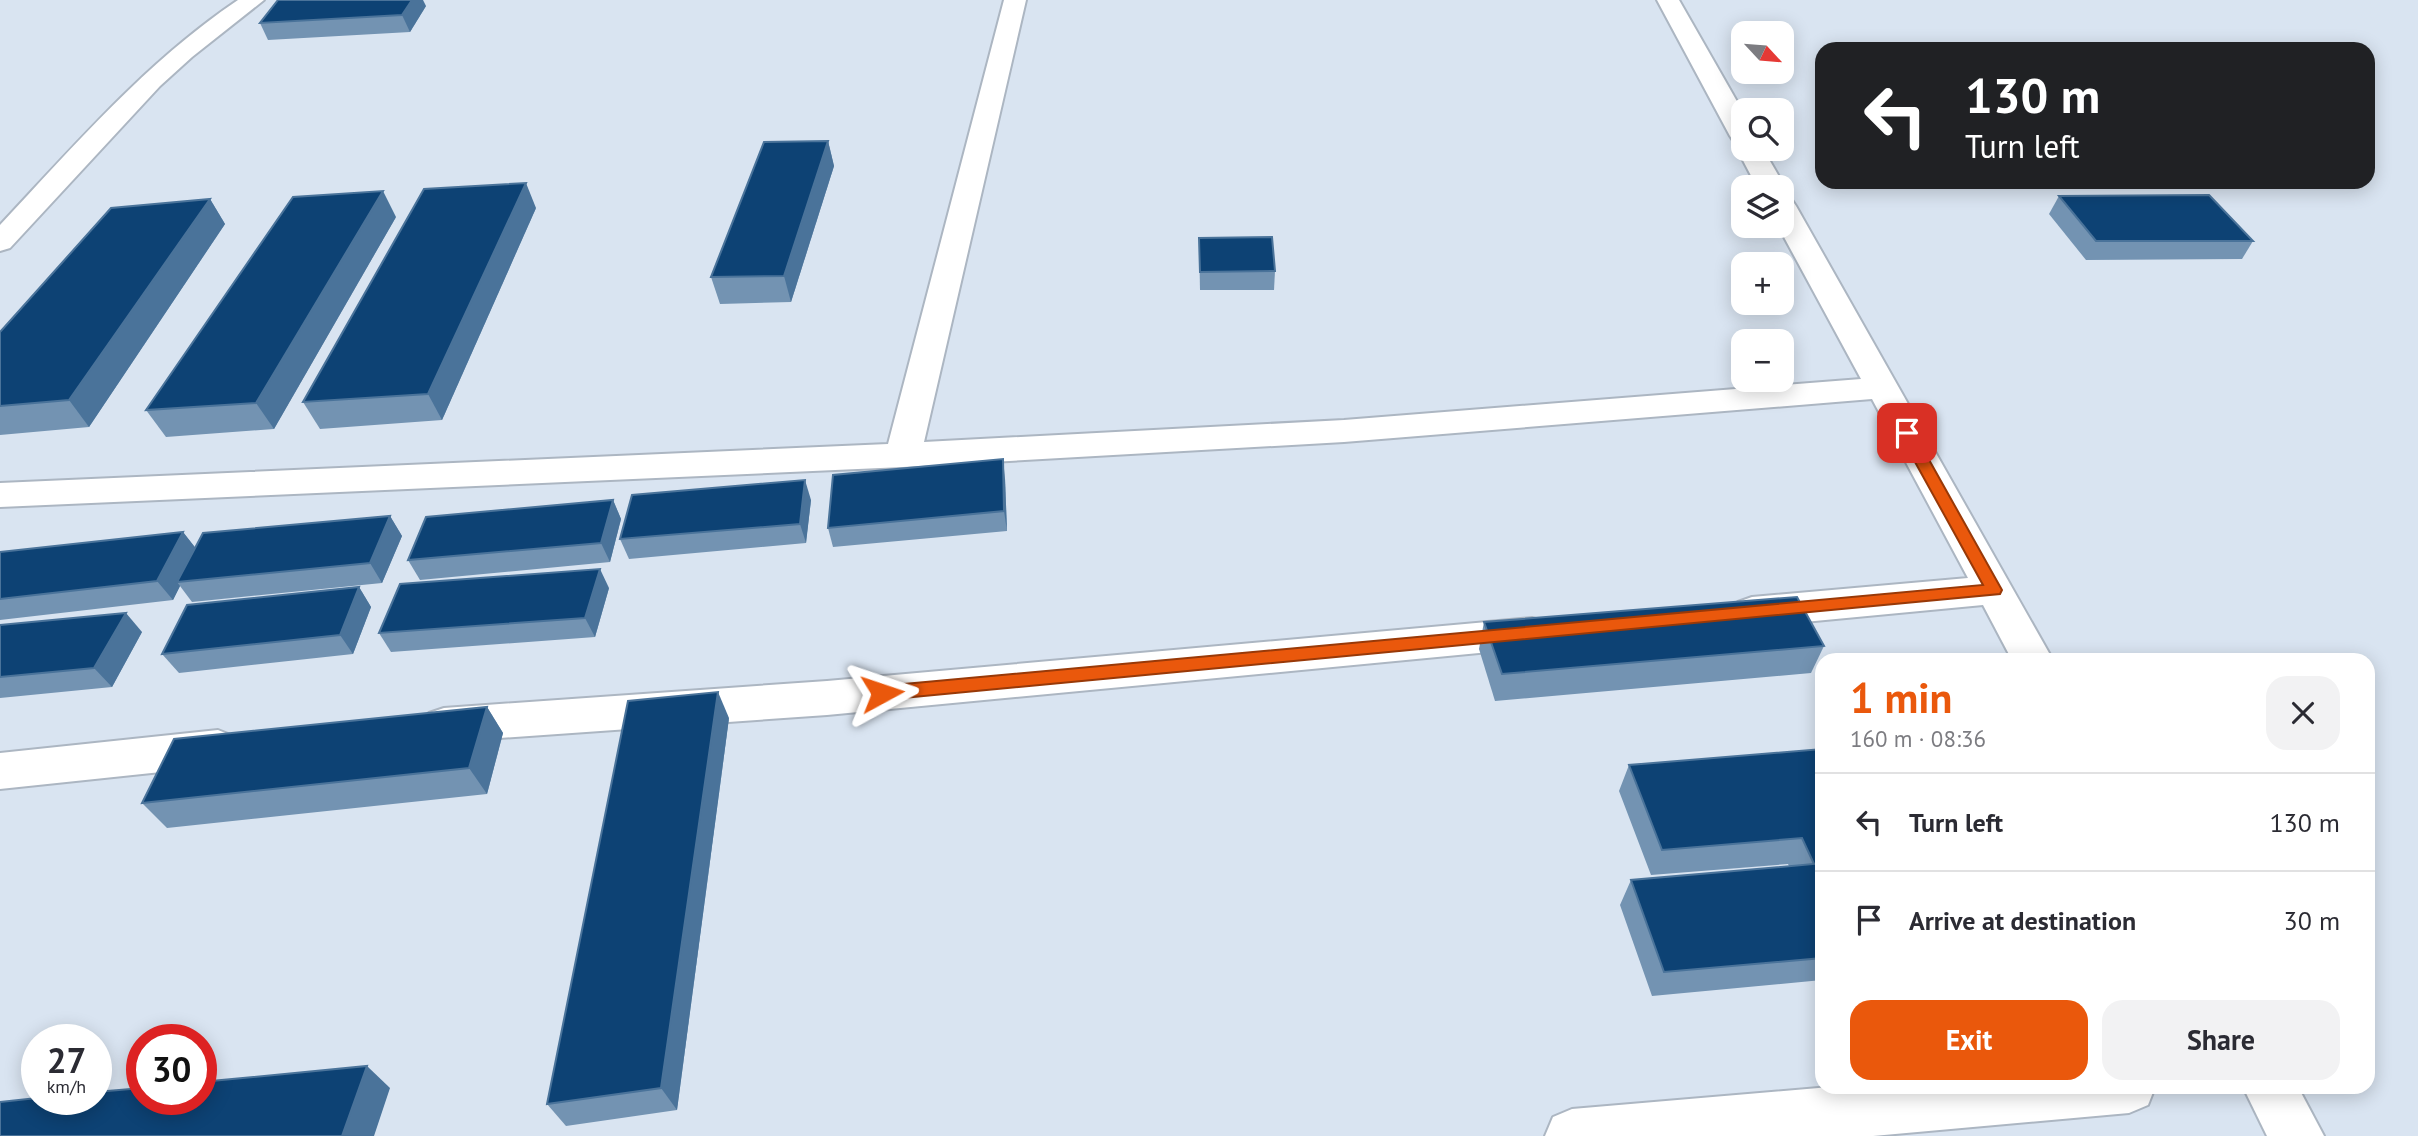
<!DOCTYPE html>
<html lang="en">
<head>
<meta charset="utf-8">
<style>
	body { margin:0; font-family:"PT Sans",sans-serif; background:#f2f2f3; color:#2b2b33; height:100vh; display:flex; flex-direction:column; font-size:26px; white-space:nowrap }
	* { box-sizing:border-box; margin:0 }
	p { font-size:23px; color:#7c7c81 }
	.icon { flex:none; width:38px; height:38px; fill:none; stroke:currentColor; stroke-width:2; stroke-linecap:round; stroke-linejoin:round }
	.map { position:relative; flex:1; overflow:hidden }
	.details { position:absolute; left:1815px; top:653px; width:560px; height:441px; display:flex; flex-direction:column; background:#fff; border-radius:21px; box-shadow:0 4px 18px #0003 }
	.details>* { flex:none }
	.hud { position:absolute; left:1815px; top:42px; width:560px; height:147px; border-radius:21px; box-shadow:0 4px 18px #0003; background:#202124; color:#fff; overflow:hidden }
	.needle { width:46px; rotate:116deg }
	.controls { position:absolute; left:1731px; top:21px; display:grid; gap:14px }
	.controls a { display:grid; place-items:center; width:63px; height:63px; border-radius:14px; background:#fff; box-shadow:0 4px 18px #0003; font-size:35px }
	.speed { position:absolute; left:21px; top:1024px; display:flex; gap:14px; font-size:35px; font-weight:700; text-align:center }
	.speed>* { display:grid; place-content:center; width:91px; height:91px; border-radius:50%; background:#fff; box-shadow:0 4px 18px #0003; line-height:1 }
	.speed small { font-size:18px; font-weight:400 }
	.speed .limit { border:10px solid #d22; background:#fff; color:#111 }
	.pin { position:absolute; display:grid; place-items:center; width:60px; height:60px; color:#fff; margin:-30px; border-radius:14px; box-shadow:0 4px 10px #0006 }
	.me { position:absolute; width:77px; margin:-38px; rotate:85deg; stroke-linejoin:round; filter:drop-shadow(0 0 5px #0008) }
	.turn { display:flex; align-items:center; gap:24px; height:147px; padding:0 35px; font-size:32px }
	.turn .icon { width:91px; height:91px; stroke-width:2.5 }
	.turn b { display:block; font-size:49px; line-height:60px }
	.round { display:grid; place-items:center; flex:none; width:74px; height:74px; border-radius:21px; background:#f2f2f3 }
	.head { display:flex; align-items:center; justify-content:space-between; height:119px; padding:0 35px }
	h1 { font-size:42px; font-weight:800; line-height:52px; color:#ea580c }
	.primary-button { display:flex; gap:14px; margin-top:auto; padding:14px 35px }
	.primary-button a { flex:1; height:80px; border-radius:21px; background:#ea580c; color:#fff; font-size:28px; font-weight:800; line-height:80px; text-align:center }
	.primary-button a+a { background:#f2f2f3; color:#2b2b33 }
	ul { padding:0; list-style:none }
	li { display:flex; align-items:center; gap:21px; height:98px; padding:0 35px; border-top:2px solid #e1e1e2 }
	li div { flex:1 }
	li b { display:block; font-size:26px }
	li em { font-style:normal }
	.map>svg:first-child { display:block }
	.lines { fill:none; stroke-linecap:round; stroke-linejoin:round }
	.street-casing { stroke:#acb6c2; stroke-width:4 }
	.street { fill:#fff; fill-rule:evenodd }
	.wall { fill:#7393b2 }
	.shaded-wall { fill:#4a739a }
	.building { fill:#0d4274; stroke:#4a739a; stroke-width:2 }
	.route { fill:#ea580c; stroke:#983908; stroke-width:2 }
</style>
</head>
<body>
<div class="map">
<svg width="2418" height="1136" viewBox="0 0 2418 1136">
	<rect width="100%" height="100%" fill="#d9e4f1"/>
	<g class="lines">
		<defs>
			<g id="street">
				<path d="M238,0H264L192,57L160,86L10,248L0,251V225C75,145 146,62 238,0Z"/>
				<polygon points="1004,0 1026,0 924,442 1344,420 1861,379 1778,226 1782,226 1782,197 1792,200 1796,206 2053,660 2012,660 1983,605 1752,627 1738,622 1732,612 1738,602 1752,597 1968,578 1872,399 1344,442 903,467 0,507 0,483 888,444"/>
				<polygon points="1657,0 1679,0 1743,112 1743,149 1763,149 1785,187 1782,192 1782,187 1757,187 1737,149 1740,143 1734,142 1730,136"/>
				<polygon points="1532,618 1546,622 1552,633 1546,644 1532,648 827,715 444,742 429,737 423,725 429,713 444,708 827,681"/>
				<polygon points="218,730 233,736 240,748 233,760 218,766 0,789 0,753"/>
				<polygon points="1830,1087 2155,1087 2148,1105 2129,1113 1873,1136 1545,1136 1553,1117 1572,1109"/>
				<polygon points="2243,1087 2298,1087 2324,1136 2267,1136"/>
			</g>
		</defs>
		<use href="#street" class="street-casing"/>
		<use href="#street" class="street"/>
	</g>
	<g class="wall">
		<polygon points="426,6 410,32 268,40 260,23"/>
		<polygon points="828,141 834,166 791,302 720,304 711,277"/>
		<polygon points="2059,196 2253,241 2242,259 2086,260 2049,214"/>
		<polygon points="210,199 225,224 89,427 0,435 0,332"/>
		<polygon points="536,208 442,420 320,429 303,402"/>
		<polygon points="396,217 274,429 166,437 146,410"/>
		<polygon points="1199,238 1275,271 1274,290 1200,290"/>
		<polygon points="1005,479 1007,531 833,547 828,528"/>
		<polygon points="613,500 621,519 610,562 420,580 408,560"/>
		<polygon points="811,500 806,543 629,559 620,539"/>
		<polygon points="390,516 402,536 382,583 192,602 180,586 173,600 0,620 0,552 183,532 195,548"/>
		<polygon points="359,587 371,607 353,654 179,673 162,654"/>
		<polygon points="609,588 595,637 391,652 379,633"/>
		<polygon points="1484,622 1824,646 1811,673 1495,701 1479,649"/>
		<polygon points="0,625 142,632 112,687 0,698"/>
		<polygon points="487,707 503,733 487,794 167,828 142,803"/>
		<polygon points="729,718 677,1110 566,1126 547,1104"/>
		<polygon points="1822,749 1822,980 1652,996 1620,905 1631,880 1789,866 1788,864 1651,875 1619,791 1629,765"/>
	</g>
	<g class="shaded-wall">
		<polygon points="412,0 423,0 426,6 410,32 402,15"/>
		<polygon points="828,141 834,166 791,302 784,276"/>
		<polygon points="526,183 536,208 442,420 428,394"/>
		<polygon points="383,191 396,217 274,429 256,403"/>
		<polygon points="210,199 225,224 89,427 69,400"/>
		<polygon points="1003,459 1005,479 1007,531 1004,511"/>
		<polygon points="805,480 811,500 806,543 800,524"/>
		<polygon points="613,500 621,519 610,562 601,543"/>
		<polygon points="390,516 402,536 382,583 370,563"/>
		<polygon points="183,532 198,551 177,582 180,586 173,600 157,581"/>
		<polygon points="600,569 609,588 595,637 585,618"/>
		<polygon points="359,587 371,607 353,654 340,635"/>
		<polygon points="126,613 142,632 112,687 94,668"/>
		<polygon points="718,692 729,718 677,1110 661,1088"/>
		<polygon points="487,707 503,733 487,794 469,768"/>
		<polygon points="367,1066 390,1088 374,1136 342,1136"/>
	</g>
	<g class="building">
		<polygon points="278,0 412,0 402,15 260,23"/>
		<polygon points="1940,47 2074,47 2076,49 1942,49"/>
		<polygon points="828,141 784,276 711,277 764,142"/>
		<polygon points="526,183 428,394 303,402 424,189"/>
		<polygon points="383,191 256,403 146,410 293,197"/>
		<polygon points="2209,195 2253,241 2096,241 2059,196"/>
		<polygon points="210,199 69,400 0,406 0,332 111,208"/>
		<polygon points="1272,237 1275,271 1200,272 1199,238"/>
		<polygon points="1003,459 1004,511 828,528 833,475"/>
		<polygon points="805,480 800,524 620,539 632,495"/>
		<polygon points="613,500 601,543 408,560 426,517"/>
		<polygon points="390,516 370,563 177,582 203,533"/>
		<polygon points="183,532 157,581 0,599 0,552"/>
		<polygon points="600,569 585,618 379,633 400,584"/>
		<polygon points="359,587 340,635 162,654 187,605"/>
		<polygon points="1797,597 1824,646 1502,674 1484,622"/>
		<polygon points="126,613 94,668 0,677 0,625"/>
		<polygon points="718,692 661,1088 547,1104 628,701"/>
		<polygon points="487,707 469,768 142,803 174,739"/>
		<polygon points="1822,749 1822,958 1664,972 1631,880 1814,864 1802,838 1662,850 1629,765"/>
		<polygon points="367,1066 342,1136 0,1136 0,1102 37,1098 96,1099 96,1092 142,1088 142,1099 201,1099 201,1082"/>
	</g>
	<polygon class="route" points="1907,428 1914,433 2002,590 2000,594 882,700 876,698 873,693 876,688 882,686 1983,585 1899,433"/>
</svg>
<div class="controls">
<a><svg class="needle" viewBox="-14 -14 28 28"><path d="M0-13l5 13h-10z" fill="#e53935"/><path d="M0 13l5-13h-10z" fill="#7c7c81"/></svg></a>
<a><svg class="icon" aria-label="search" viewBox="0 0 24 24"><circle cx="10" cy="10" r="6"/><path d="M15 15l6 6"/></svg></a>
<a><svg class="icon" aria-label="layers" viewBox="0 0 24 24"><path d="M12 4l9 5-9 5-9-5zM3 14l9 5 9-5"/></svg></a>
<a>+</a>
<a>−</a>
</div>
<div class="speed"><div>27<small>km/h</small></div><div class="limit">30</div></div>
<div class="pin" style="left:1907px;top:433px;background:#d93025"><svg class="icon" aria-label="arrive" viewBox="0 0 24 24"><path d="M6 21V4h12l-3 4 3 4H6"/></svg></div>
<svg class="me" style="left:882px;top:693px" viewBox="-20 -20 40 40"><path d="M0-17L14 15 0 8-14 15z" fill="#ea580c" stroke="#fff" stroke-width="4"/></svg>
<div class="hud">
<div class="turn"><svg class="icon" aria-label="left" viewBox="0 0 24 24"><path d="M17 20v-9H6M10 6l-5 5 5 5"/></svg><div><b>130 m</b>Turn left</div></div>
</div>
<section class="details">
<div class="head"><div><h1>1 min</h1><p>160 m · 08:36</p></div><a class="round"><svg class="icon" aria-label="close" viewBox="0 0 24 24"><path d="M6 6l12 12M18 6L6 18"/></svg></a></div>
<ul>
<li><svg class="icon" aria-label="left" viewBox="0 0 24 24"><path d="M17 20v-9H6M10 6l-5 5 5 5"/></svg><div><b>Turn left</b></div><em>130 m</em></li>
<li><svg class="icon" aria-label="arrive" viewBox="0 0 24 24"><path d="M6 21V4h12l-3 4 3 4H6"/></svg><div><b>Arrive at destination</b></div><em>30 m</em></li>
</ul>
<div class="primary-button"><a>Exit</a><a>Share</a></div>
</section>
</div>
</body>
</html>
